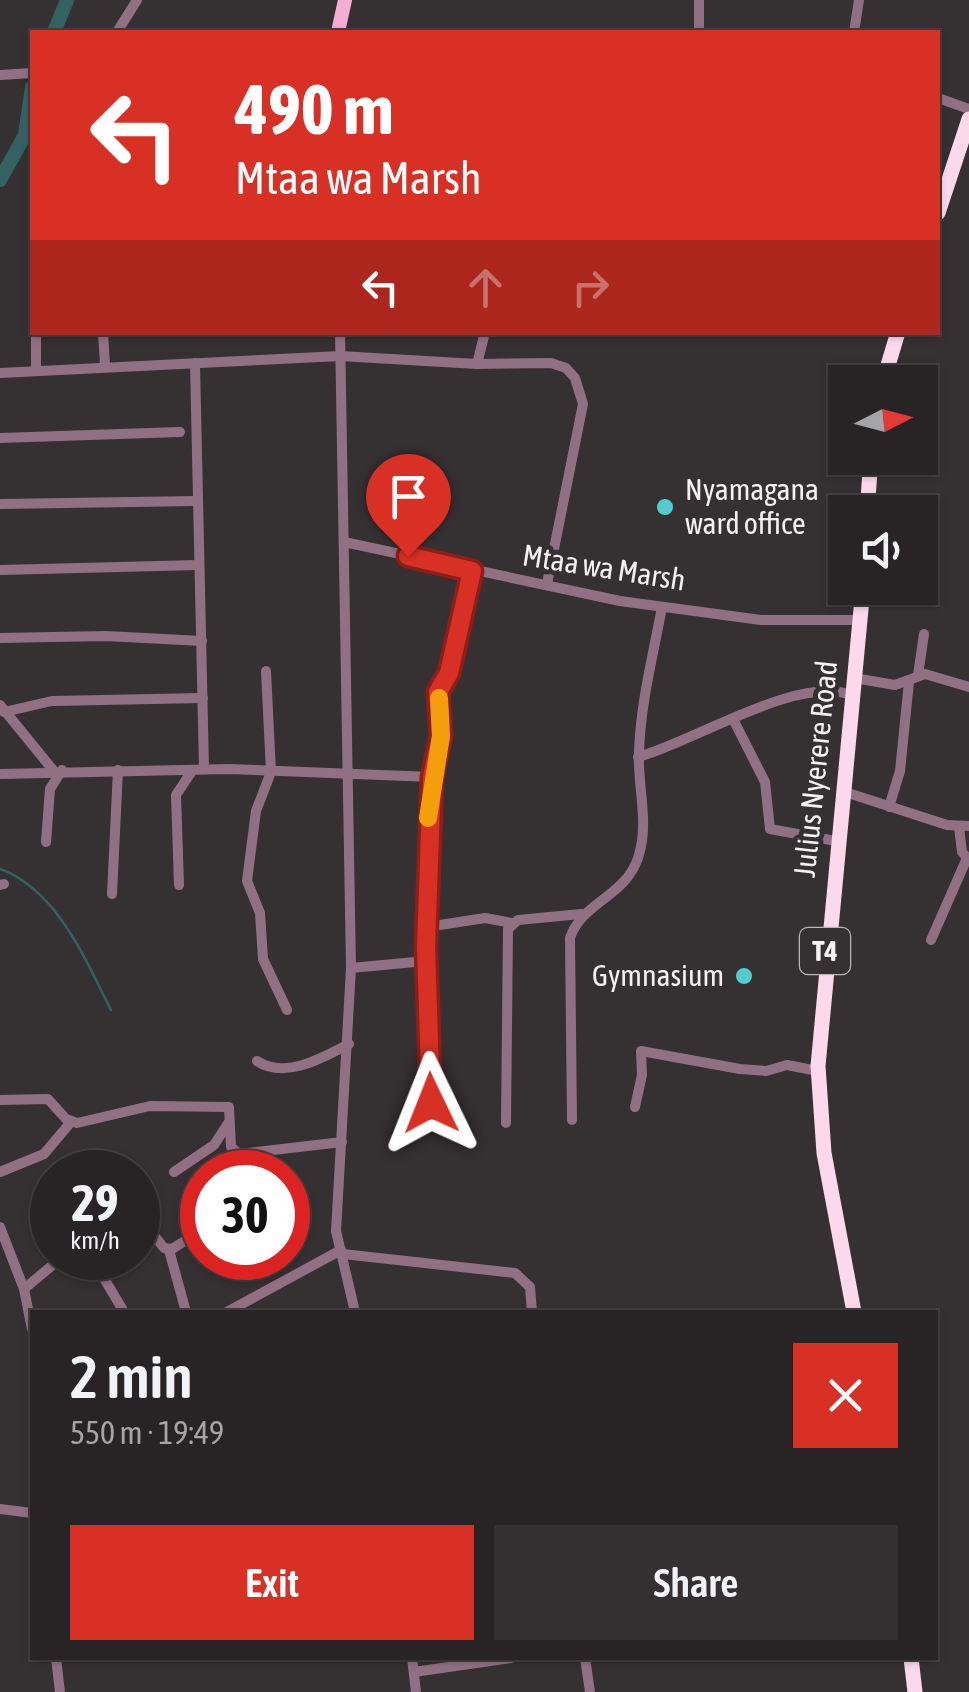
<!DOCTYPE html>
<html lang="en">
<head>
<meta charset="utf-8">
<style>
	body { margin:0; font-family:"Asap Condensed",sans-serif; background:#343032; color:#f1f3f6; height:100vh; display:flex; flex-direction:column; font-size:38px; white-space:nowrap }
	* { box-sizing:border-box; margin:0 }
	p { font-size:32px; color:#a5a4a7 }
	.icon { flex:none; width:55px; height:55px; fill:none; stroke:currentColor; stroke-width:2; stroke-linecap:round; stroke-linejoin:round }
	.map { position:relative; flex:1; overflow:hidden }
	.side { position:absolute; left:30px; top:1310px; width:908px; height:350px; display:flex; flex-direction:column; background:#282426; border-radius:0px; box-shadow:0 2px 8px #0004,0 0 0 2px #444143 }
	.side>* { flex:none }
	.guide { position:absolute; left:30px; top:30px; width:910px; height:305px; border-radius:0px; box-shadow:0 2px 8px #0004,0 0 0 2px #444143; background:#d93025; color:#fff; overflow:hidden }
	.needle { width:65px; rotate:84deg }
	.tools { position:absolute; left:828px; top:365px; display:grid; gap:20px }
	.tools a { display:grid; place-items:center; width:110px; height:110px; border-radius:0px; background:#282426; box-shadow:0 2px 8px #0004,0 0 0 2px #444143; font-size:50px }
	.speed { position:absolute; left:30px; top:1150px; display:flex; gap:20px; font-size:50px; font-weight:700; text-align:center }
	.speed>* { display:grid; place-content:center; width:130px; height:130px; border-radius:50%; background:#282426; box-shadow:0 2px 8px #0004,0 0 0 2px #444143; line-height:1 }
	.speed small { font-size:25px; font-weight:400 }
	.speed .limit { border:15px solid #d22; background:#fff; color:#111 }
	.pin { position:absolute; display:grid; place-items:center; width:85px; height:85px; color:#fff; margin:-102px -42px; border-radius:50% 50% 50% 0; rotate:-45deg; box-shadow:0 0 10px #0007 }
	.pin .icon { rotate:45deg }
	.me { position:absolute; width:110px; margin:-55px; rotate:358deg; stroke-linejoin:round; filter:drop-shadow(0 0 8px #0008) }
	.turn { display:flex; align-items:center; gap:35px; height:210px; padding:0 40px; font-size:45px }
	.turn .icon { width:130px; height:130px; stroke-width:2.5 }
	.turn b { display:block; font-size:70px; line-height:85px }
	.lanes { display:flex; align-items:center; height:95px; padding:0 40px; background:#0003; justify-content:center; gap:50px; direction:ltr }
	.lanes .off { opacity:.35 }
	.round { display:grid; place-items:center; flex:none; width:105px; height:105px; border-radius:0px; background:#343032 }
	.head { display:flex; align-items:center; justify-content:space-between; height:170px; padding:0 40px }
	h1 { font-size:60px; font-weight:600; line-height:75px }
	.primary-button { display:flex; gap:20px; margin-top:auto; padding:20px 40px }
	.primary-button a { flex:1; height:115px; border-radius:0px; background:#d93025; color:#fff; font-size:40px; font-weight:600; line-height:115px; text-align:center }
	.primary-button a+a { background:#343032; color:#f1f3f6 }
	.map>svg:first-child { display:block }
	.lines { fill:none; stroke-linecap:round; stroke-linejoin:round }
	.stream { stroke:#346262; stroke-width:2.5 }
	.river { stroke:#346262; stroke-width:14 }
	.minor { stroke:#927083; stroke-width:10 }
	.major { stroke:#f4aed5; stroke-width:14 }
	.highway { stroke:#fbd9eb; stroke-width:15 }
	.route-casing { stroke:#8d1f18; stroke-width:25 }
	.route { stroke:#d93025; stroke-width:18 }
	.slow { stroke:#f59e0b; stroke-width:18 }
	.poi-dot { fill:#52cdce; stroke:#353032; stroke-width:4 }
	.labels { text-anchor:middle; stroke-width:10; stroke-linejoin:round; paint-order:stroke }
	.shield { fill:#353032; stroke:#bbb7b9; stroke-width:2.5 }
	.shield-label { font-size:28px; font-weight:bold; fill:#f4f1f3 }
	.poi-label { font-size:30px; fill:#f4f1f3; stroke:#353032; text-anchor:start }
	.street-label { font-size:30px; fill:#f4f1f3; stroke:#353032 }
</style>
</head>
<body>
<div class="map">
<svg width="969" height="1692" viewBox="0 0 969 1692">
	<rect width="100%" height="100%" fill="#353032"/>
	<g class="lines">
		<path class="stream" d="M0,869C57,890 85,959 111,1010"/>
		<g class="river">
			<polyline points="54,32 67,0"/>
			<polyline points="0,180 25,135 32,87"/>
		</g>
		<g class="minor">
			<polyline points="699,0 699,32"/>
			<polyline points="117,32 137,0"/>
			<polyline points="854,32 859,0"/>
			<polyline points="0,75 32,73"/>
			<polyline points="938,98 969,109"/>
			<polyline points="36,332 36,369"/>
			<polyline points="103,332 105,365"/>
			<polyline points="340,332 351,968 336,1231 355,1312"/>
			<polyline points="195,363 204,769"/>
			<polyline points="477,364 485,332"/>
			<polyline points="0,373 340,356 477,364 551,363 566,368 575,378 583,404 547,584"/>
			<polyline points="0,438 180,432"/>
			<polyline points="0,504 197,501"/>
			<polyline points="344,542 620,601 761,620 859,620"/>
			<polyline points="0,570 198,565"/>
			<polyline points="0,638 106,636 202,641"/>
			<polyline points="266,671 271,772 256,811 247,881 260,913 263,959 287,1010"/>
			<polyline points="918,675 924,634"/>
			<polyline points="854,678 895,685 925,674 969,687"/>
			<polyline points="0,705 53,770"/>
			<polyline points="4,712 52,701 203,698"/>
			<polyline points="733,719 765,782 770,829 836,841"/>
			<path d="M638,757C694,742 796,675 851,695"/>
			<polyline points="0,774 229,769 432,777"/>
			<polyline points="842,791 947,825 969,826"/>
			<polyline points="889,807 900,771 909,682"/>
			<polyline points="959,827 962,852 969,860"/>
			<polyline points="46,842 50,789 62,770"/>
			<polyline points="0,885 4,884"/>
			<polyline points="179,885 176,795 192,771"/>
			<polyline points="112,894 118,770"/>
			<polyline points="427,927 485,918 512,923"/>
			<polyline points="931,940 967,858"/>
			<polyline points="426,961 428,823 441,736 438,692 449,673 472,571"/>
			<polyline points="351,968 426,961 430,1127"/>
			<path d="M257,1061C285,1080 324,1057 349,1044"/>
			<polyline points="0,1100 48,1099 66,1119 77,1123 150,1106 229,1107 231,1147 239,1154 342,1142"/>
			<polyline points="635,1107 642,1075 641,1051 740,1069 766,1071 787,1065 818,1071"/>
			<path d="M572,1120L570,938C582,902 625,897 638,858C650,822 637,787 639,751C641,701 653,656 662,607"/>
			<polyline points="506,1123 508,929 518,920 581,914"/>
			<polyline points="0,1172 44,1154 71,1122"/>
			<polyline points="174,1172 214,1145 229,1122"/>
			<polyline points="138,1215 164,1248 172,1249 202,1230"/>
			<polyline points="0,1227 24,1289 32,1329"/>
			<polyline points="169,1250 186,1312"/>
			<polyline points="343,1254 515,1273 530,1287 532,1312"/>
			<polyline points="92,1258 124,1312"/>
			<polyline points="24,1289 61,1258"/>
			<polyline points="227,1312 341,1250"/>
			<polyline points="0,1509 32,1513"/>
			<polyline points="56,1658 60,1692"/>
			<polyline points="412,1658 416,1692"/>
			<polyline points="585,1658 590,1692"/>
			<polyline points="414,1672 511,1658"/>
		</g>
		<polyline class="major" points="338,32 345,0"/>
		<g class="highway">
			<polyline points="938,213 969,119"/>
			<polyline points="883,382 898,332"/>
			<polyline points="867,512 871,458"/>
			<polyline points="854,1312 824,1153 818,1066 863,588"/>
			<polyline points="911,1658 915,1692"/>
		</g>
	</g>
	<g class="lines">
		<defs>
			<polyline id="route" points="408,556 472,571 449,673 438,692 441,736 432,777 426,947 431,1103"/>
		</defs>
		<use href="#route" class="route-casing"/>
		<use href="#route" class="route"/>
		<polyline class="slow" points="428,818 441,736 439,698"/>
	</g>
	<g class="poi-dot">
		<circle cx="665" cy="507" r="10"/>
		<circle cx="744" cy="976" r="10"/>
	</g>
	<g class="labels">
		<rect class="shield" x="800" y="928" width="50" height="46" rx="8"/>
		<g class="shield-label">
			<text x="825" y="961">T4</text>
		</g>
		<g class="poi-label">
			<text x="685" y="500">Nyamagana<tspan x="685" dy="34">ward office</tspan></text>
			<text x="724" y="986" text-anchor="end">Gymnasium</text>
		</g>
		<g class="street-label">
			<text transform="translate(604 568) rotate(9)" y="10">Mtaa wa Marsh</text>
			<text transform="translate(816 769) rotate(-84)" y="10">Julius Nyerere Road</text>
		</g>
	</g>
</svg>
<div class="tools">
<a><svg class="needle" viewBox="-14 -14 28 28"><path d="M0-13l5 13h-10z" fill="#e53935"/><path d="M0 13l5-13h-10z" fill="#a5a4a7"/></svg></a>
<a><svg class="icon" aria-label="sound" viewBox="0 0 24 24"><path d="M4 9h4l5-4v14l-5-4H4zM17 9q2 3 0 6"/></svg></a>
</div>
<div class="speed"><div>29<small>km/h</small></div><div class="limit">30</div></div>
<div class="pin" style="left:408px;top:556px;background:#d93025"><svg class="icon" aria-label="arrive" viewBox="0 0 24 24"><path d="M6 21V4h12l-3 4 3 4H6"/></svg></div>
<svg class="me" style="left:431px;top:1103px" viewBox="-20 -20 40 40"><path d="M0-17L14 15 0 8-14 15z" fill="#d93025" stroke="#fff" stroke-width="4"/></svg>
<div class="guide">
<div class="turn"><svg class="icon" aria-label="left" viewBox="0 0 24 24"><path d="M17 20v-9H6M10 6l-5 5 5 5"/></svg><div><b>490 m</b>Mtaa wa Marsh</div></div>
<div class="lanes"><svg class="icon" aria-label="left" viewBox="0 0 24 24"><path d="M17 20v-9H6M10 6l-5 5 5 5"/></svg><svg class="icon off" aria-label="ahead" viewBox="0 0 24 24"><path d="M12 20V5M6 11l6-6 6 6"/></svg><svg class="icon off" aria-label="right" viewBox="0 0 24 24"><path d="M7 20v-9h11M14 6l5 5-5 5"/></svg></div>
</div>
<section class="side">
<div class="head"><div><h1>2 min</h1><p>550 m · 19:49</p></div><a class="round" style="background:#d93025;color:#fff"><svg class="icon" aria-label="close" viewBox="0 0 24 24"><path d="M6 6l12 12M18 6L6 18"/></svg></a></div>
<div class="primary-button"><a>Exit</a><a>Share</a></div>
</section>
</div>
</body>
</html>
